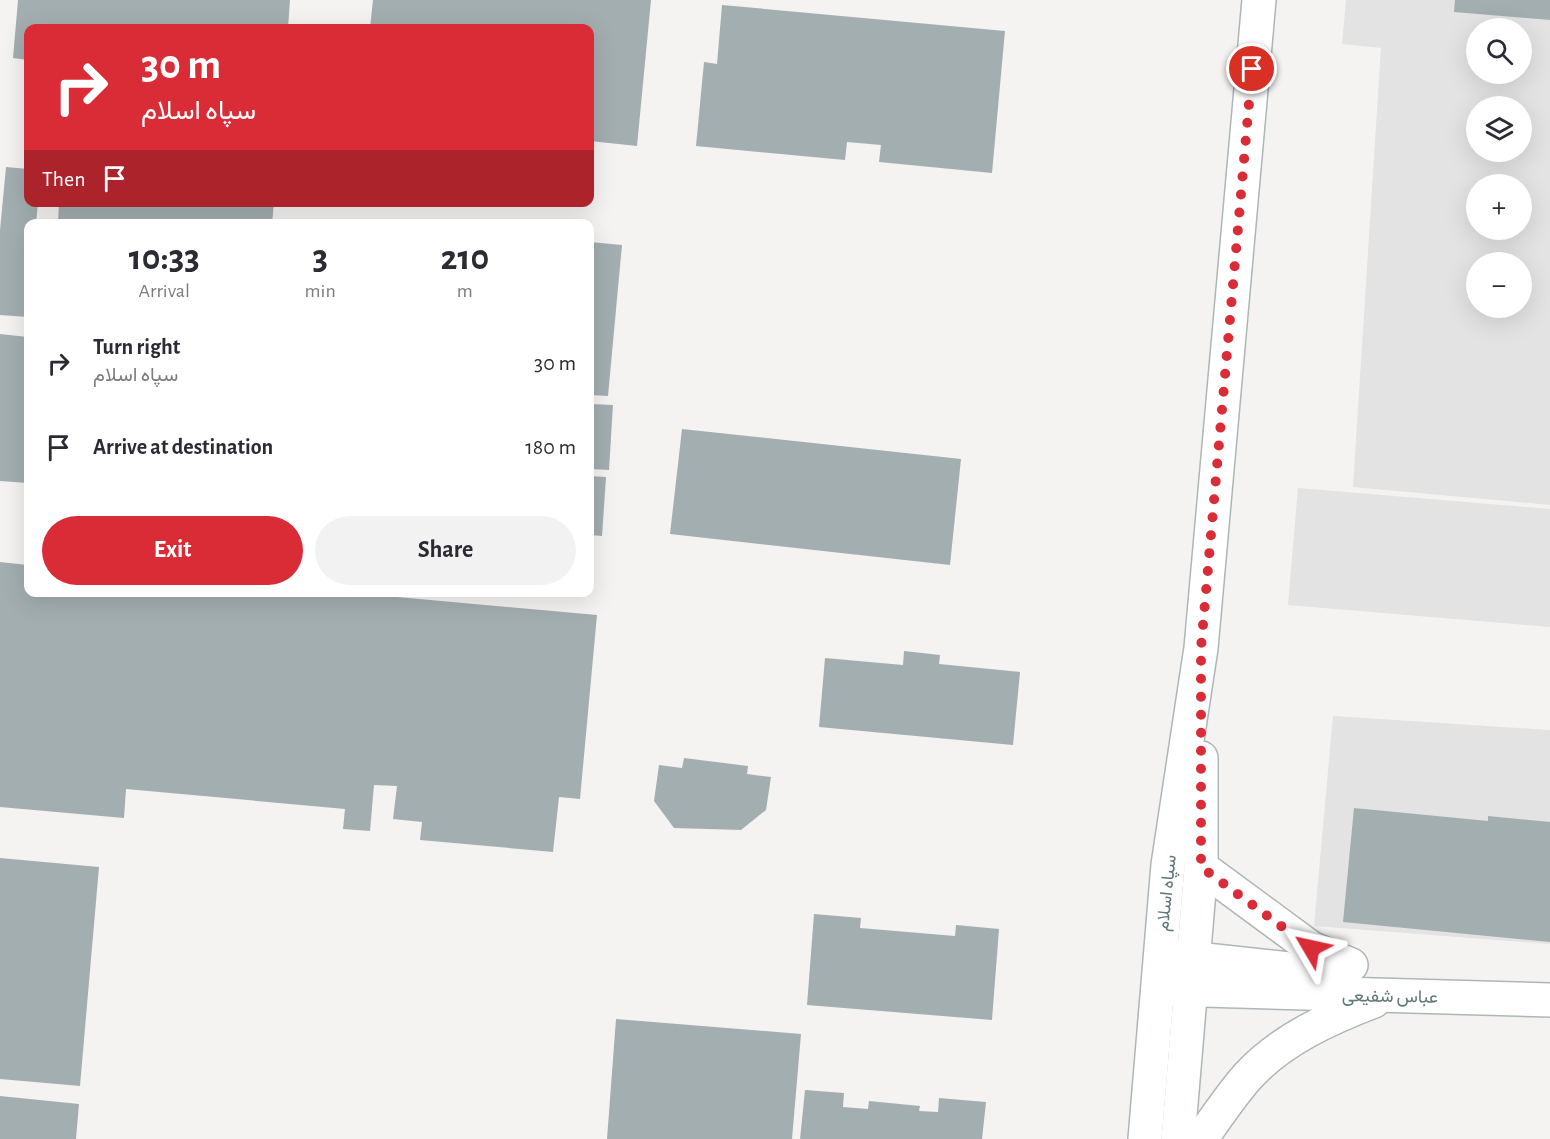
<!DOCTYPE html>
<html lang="en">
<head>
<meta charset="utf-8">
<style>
	body { margin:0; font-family:"Alegreya Sans",Vazirmatn,sans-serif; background:#f2f2f3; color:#2b2b33; height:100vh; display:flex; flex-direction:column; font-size:22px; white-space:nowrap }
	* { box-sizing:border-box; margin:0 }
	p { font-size:20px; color:#7c7c81 }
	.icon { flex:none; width:33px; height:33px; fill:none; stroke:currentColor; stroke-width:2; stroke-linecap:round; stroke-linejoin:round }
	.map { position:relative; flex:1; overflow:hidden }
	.sheet { position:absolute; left:24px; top:219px; width:570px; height:378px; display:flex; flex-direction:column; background:#fff; border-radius:12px; box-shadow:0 6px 24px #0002 }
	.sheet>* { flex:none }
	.guide { position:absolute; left:24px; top:24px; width:570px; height:183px; border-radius:12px; box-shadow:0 6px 24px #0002; background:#d92c37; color:#fff; overflow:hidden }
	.controls { position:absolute; left:1466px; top:18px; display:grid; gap:12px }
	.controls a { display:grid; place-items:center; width:66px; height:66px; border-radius:50%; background:#fff; box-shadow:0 6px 24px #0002; font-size:30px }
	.pin { position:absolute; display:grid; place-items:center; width:51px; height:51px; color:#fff; margin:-26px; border:3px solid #fff; border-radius:50%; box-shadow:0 2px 6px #0007 }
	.me { position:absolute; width:66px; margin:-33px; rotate:306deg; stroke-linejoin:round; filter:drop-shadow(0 0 4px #0008) }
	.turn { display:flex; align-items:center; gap:21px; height:126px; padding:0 18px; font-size:27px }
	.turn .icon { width:78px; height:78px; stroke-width:2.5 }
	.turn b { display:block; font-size:42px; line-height:51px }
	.then { display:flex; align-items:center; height:57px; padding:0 18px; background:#0003; gap:12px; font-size:22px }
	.eta { display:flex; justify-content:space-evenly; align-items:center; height:102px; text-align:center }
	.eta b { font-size:36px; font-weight:700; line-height:42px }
	.primary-button { display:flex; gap:12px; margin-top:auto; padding:12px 18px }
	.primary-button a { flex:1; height:69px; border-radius:36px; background:#d92c37; color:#fff; font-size:24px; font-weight:700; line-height:69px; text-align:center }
	.primary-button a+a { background:#f2f2f3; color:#2b2b33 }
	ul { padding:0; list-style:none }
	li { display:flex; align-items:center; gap:18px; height:84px; padding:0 18px }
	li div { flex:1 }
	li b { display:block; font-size:22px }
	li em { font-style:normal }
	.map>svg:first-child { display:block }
	.built { fill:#e2e3e2; fill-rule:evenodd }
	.building { fill:#a3aeb0 }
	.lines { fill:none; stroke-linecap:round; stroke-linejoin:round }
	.secondary-casing { stroke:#aeb6b8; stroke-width:36 }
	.secondary { stroke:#fff; stroke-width:33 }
	.route { stroke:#d92c37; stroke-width:10; stroke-dasharray:0 18 }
	.labels { text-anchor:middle; stroke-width:6; stroke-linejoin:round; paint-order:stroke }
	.street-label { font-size:18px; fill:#61777a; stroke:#fff }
</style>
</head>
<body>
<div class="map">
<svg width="1550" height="1139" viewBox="0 0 1550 1139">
	<rect width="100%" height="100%" fill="#f4f3f1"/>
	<g class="built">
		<path d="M1346,0H1550V505L1353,487L1381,48L1450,55L1342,44ZM1476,28H1521V74H1476ZM1476,106H1521V152H1476ZM1476,184H1521V230H1476ZM1476,262H1521V308H1476Z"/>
		<polygon points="1298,488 1550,509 1550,627 1288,605"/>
		<polygon points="1333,716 1550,730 1550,944 1314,926"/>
	</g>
	<g class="building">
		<polygon points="18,0 290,0 288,28 28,28 28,60 13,58"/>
		<polygon points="373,0 651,0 637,146 590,141 590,28 370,28"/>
		<polygon points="1455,0 1550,0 1550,20 1454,12"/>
		<polygon points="722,5 1005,31 992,173 879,162 881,145 847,142 845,160 696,146 704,62 717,64"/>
		<polygon points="6,167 28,169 28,202 38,202 36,224 28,224 28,317 0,315 0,230"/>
		<polygon points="59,202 274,202 272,224 58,224"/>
		<polygon points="590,242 622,245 608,396 590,395"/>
		<polygon points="0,334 28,337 28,483 0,481"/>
		<polygon points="590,404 613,405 609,470 590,469"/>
		<polygon points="682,429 961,459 950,565 670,534"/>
		<polygon points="590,476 606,477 602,536 590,535"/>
		<polygon points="0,562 28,565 28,592 342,592 597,615 580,799 559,797 553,852 420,840 422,822 393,819 397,786 374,785 370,831 343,829 345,809 126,789 124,818 0,807"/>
		<polygon points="904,651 940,655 939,664 1020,672 1013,745 819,727 825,658 903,665"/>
		<polygon points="684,758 748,766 747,774 771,777 766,810 741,830 674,828 654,801 659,765 682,768"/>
		<polygon points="1354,808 1488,821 1488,816 1550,822 1550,942 1343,922"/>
		<polygon points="0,858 99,867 80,1086 0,1079"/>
		<polygon points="814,914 861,918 860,928 955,936 956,925 999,929 992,1020 807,1005"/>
		<polygon points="616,1019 801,1034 792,1139 607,1139"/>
		<polygon points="805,1090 844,1093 843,1107 868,1109 869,1101 920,1106 919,1111 938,1112 939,1098 986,1102 982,1139 800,1139"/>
		<polygon points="0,1096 79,1104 76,1139 0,1139"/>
	</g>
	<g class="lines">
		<defs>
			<g id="secondary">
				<polyline points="1201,867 1311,948 1351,965"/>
				<polyline points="1169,956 1345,975"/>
				<polyline points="1168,989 1550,1000"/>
				<polyline points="1145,1139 1168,865 1201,648 1259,0"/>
				<polyline points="1178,1139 1201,867 1201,758"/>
				<path d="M1201,1139C1216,1118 1231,1095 1248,1076C1281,1040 1329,1018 1374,1001"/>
			</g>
		</defs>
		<use href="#secondary" class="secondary-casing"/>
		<use href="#secondary" class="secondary"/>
	</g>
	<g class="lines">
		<polyline class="route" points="1252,69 1201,648 1201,867 1311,948"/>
	</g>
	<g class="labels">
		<g class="street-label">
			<text transform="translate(1166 893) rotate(-84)" y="6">سپاه اسلام</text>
			<text transform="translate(1390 996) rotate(1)" y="6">عباس شفیعی</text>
		</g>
	</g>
</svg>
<div class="controls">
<a><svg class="icon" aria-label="search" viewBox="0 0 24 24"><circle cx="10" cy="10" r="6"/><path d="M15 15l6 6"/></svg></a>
<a><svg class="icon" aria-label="layers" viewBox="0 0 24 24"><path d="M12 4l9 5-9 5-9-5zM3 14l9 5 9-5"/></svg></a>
<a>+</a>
<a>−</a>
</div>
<div class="pin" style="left:1252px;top:69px;background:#d93025"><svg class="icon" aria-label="arrive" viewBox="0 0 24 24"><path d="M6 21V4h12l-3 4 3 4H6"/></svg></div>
<svg class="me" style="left:1311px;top:948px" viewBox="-20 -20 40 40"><path d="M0-17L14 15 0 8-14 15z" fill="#d92c37" stroke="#fff" stroke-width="4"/></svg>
<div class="guide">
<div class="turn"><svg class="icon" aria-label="right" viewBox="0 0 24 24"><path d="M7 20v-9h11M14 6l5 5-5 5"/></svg><div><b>30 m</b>سپاه اسلام</div></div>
<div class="then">Then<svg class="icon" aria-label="arrive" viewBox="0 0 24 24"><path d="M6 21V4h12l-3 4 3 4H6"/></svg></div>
</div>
<section class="sheet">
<div class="eta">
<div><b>10:33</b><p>Arrival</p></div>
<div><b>3</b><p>min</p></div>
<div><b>210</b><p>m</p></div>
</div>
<ul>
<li><svg class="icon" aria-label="right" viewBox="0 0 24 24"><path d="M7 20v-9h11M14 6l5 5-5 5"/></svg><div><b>Turn right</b><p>سپاه اسلام</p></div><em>30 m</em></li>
<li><svg class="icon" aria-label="arrive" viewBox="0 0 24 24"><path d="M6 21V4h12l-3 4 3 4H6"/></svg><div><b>Arrive at destination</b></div><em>180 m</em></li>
</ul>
<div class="primary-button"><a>Exit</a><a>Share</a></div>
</section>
</div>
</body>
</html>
